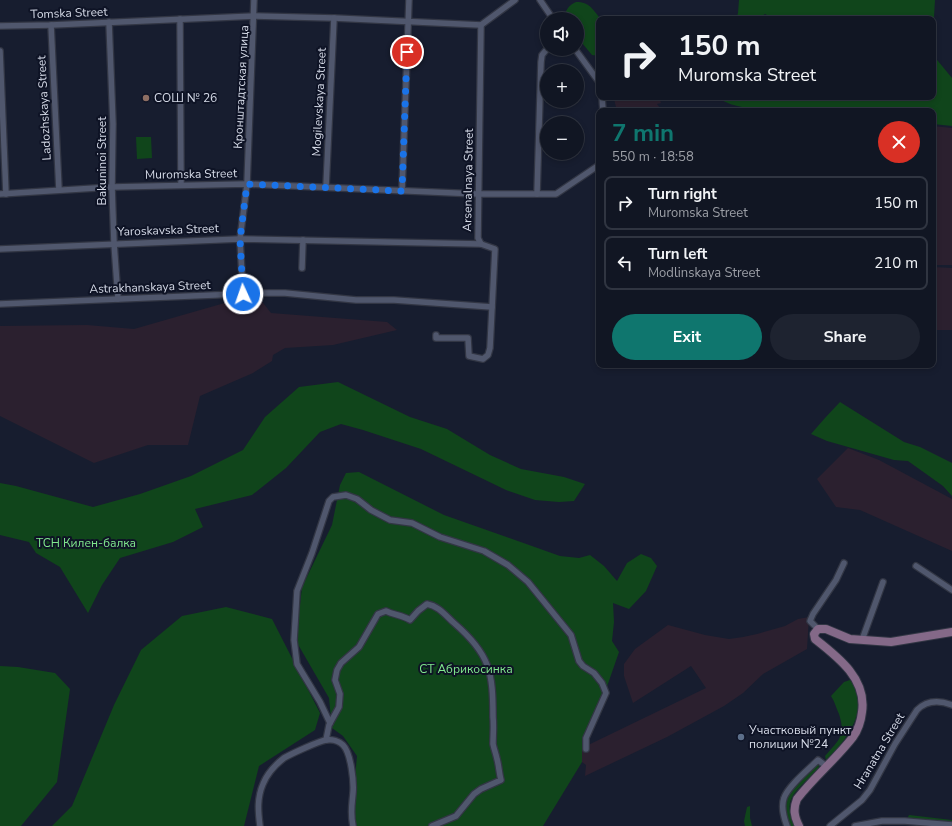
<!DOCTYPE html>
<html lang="en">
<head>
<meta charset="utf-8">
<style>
	body { margin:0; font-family:"Nunito Sans",sans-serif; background:#1e2330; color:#f1f3f6; height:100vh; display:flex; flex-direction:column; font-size:15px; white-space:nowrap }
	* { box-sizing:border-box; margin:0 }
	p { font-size:13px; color:#9c9fa6 }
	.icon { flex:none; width:22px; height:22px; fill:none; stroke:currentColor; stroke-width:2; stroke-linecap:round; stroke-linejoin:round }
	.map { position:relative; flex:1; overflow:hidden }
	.drawer { position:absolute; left:596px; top:108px; width:340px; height:260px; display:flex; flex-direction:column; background:#111623; border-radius:8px; box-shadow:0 2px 6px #0003,0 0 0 1px #303541 }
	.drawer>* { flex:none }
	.guide { position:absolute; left:596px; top:16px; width:340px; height:84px; border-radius:8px; box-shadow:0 2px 6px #0003,0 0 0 1px #303541; background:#111623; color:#f1f3f6; overflow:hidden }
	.fabs { position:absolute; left:540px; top:12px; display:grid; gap:8px }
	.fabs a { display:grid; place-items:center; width:44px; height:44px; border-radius:50%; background:#111623; box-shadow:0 2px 6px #0003,0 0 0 1px #303541; font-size:20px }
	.pin { position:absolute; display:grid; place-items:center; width:34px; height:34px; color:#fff; margin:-17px; border:2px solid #fff; border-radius:50%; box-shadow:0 1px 4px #0007 }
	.me { position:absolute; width:44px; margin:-22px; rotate:357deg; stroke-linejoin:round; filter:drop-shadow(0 0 3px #0008) }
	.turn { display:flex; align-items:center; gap:14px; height:84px; padding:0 16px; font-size:18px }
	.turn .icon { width:52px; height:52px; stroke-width:2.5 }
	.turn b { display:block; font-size:28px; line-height:34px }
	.round { display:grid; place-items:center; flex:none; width:42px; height:42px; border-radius:21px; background:#1e2330 }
	.head { display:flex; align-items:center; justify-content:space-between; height:68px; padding:0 16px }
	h1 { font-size:24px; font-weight:700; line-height:30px; color:#0f766e }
	.action { display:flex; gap:8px; margin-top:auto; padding:8px 16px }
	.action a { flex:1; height:46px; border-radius:24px; background:#0f766e; color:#fff; font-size:16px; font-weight:700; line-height:46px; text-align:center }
	.action a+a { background:#1e2330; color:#f1f3f6 }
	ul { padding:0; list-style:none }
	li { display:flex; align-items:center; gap:12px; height:54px; margin:0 8px 6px; padding:0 8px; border:2px solid #303541; border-radius:8px }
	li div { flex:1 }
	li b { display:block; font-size:15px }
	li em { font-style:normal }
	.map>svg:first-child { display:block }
	.industrial { fill:#2b202f }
	.green { fill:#10451b }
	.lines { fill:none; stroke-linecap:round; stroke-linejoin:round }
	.minor-casing { stroke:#323644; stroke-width:8 }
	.secondary-casing { stroke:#323644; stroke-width:10 }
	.minor { stroke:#50576d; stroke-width:5.5 }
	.secondary { stroke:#846988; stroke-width:8 }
	.route { stroke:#1a73e8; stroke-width:7; stroke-dasharray:0 12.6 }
	.education-dot { fill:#8d6e63; stroke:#0e1325; stroke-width:1.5 }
	.service-dot { fill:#5c6f8a; stroke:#0e1325; stroke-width:1.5 }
	.labels { text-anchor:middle; stroke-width:4; stroke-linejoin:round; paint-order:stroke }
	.street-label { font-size:12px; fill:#d6dbe8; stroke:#0e1325 }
	.poi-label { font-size:12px; fill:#d6dbe8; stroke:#0e1325; text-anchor:start }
	.park-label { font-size:12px; fill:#81e88e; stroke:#0e1325 }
</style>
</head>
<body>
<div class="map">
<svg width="952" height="826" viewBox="0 0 952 826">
	<rect width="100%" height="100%" fill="#171d2f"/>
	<g class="industrial">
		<polygon points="616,97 659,97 661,103 657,104 662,111 617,111 614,99"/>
		<polygon points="933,126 952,128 952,265 933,265"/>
		<polygon points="933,267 952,268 952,330 933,330"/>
		<polygon points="256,294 271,313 387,322 397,330 333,345 285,348 273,355 272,361 253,373 200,396 188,445 148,445 94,463 0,416 0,326 87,325 134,329"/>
		<polygon points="848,448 879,460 952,499 952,551 860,510 836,507 817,479"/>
		<polygon points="809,617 807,649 763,674 743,693 724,706 667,737 585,776 586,765 582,762 582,748 706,688 691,666 633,703 624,676 624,664 635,649 668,625 705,635 729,639 743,637 757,634 785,626 798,619"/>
	</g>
	<g class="green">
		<polygon points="739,0 935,0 933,34 933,19 775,19 765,14 757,19 736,19 738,13"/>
		<path d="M576,2C590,2 592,9 601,19H599V56L592,55L577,37V19H565C564,11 569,5 576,2Z"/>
		<path d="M933,55L952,78V126L933,124V111H788L789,107H784L783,110C766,110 730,109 718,97H933Z"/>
		<polygon points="136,137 151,137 152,158 137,159"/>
		<polygon points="338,382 410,417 447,429 490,455 521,469 564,477 585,484 574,501 559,502 535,500 506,490 421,449 363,430 341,424 320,432 286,468 252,495 195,509 203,527 173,542 120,558 102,585 88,613 60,567 36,553 29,542 0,535 0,483 16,486 93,507 140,494 191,476 243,450 265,417 299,387"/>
		<polygon points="840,402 904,442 920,447 952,463 952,496 943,486 908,461 894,460 827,441 811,434 825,418"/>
		<polygon points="359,472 444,515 560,556 579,558 590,555 604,566 617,581 627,563 641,554 651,558 657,566 646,591 629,609 613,603 614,622 612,641 619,652 595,721 582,748 582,762 543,826 357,826 352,809 357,756 343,736 332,728 329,698 296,641 302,587 332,525 340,485 346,473"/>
		<polygon points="226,607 272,619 320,713 315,730 259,766 244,826 52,826 72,806 114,705 141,650 182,616"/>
		<polygon points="0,666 18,667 55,673 70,689 57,782 21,826 0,826"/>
		<path d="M850,680C873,705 846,742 826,760L825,756C839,740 846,736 839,714C836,708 835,702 831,696L844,682Z"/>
		<path d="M817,764L819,765C819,770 815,771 812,775C795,792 781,801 796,826H789L784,811L786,797Z"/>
		<polygon points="750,806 750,818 752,826 745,826 744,821 747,807"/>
		<polygon points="909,815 952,820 952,823 907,819"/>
	</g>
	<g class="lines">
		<defs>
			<g id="minor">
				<polyline points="540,0 553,19"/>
				<polyline points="180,19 181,185"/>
				<polyline points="109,22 113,124 112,187 114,243 118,299"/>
				<polyline points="51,25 59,190"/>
				<polyline points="0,26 51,25 255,16 334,18 481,25 515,0"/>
				<polyline points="575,49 599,82"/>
				<polyline points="0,51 6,194"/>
				<polyline points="602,97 603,111"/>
				<polyline points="326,187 334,18"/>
				<polyline points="402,191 409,0"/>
				<polyline points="0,194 112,187 247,184 478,194 556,194 599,165"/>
				<polyline points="537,194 541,62 542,55 547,49"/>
				<polyline points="0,249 240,239 481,244"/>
				<polyline points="302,268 303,240"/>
				<polyline points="243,294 240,239 247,184 254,0"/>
				<polyline points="0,304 261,293 285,293 356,300 394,300 492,307"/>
				<polyline points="436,335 436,338 468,338 469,356 483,359 488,355 490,348 495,249 481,244 478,238 481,25"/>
				<polyline points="916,566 952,590"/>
				<polyline points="818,629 810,621 813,614 836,580 844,563"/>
				<polyline points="862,640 883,582"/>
				<polyline points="330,723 320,702 297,664 294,640 297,591 312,553 329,501 333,497 346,495 357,499 371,510 390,520 412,523 440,537 484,551 508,565 528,582 571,635 579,661 583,666 594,673 602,683 606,693 586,738 586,749"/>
				<path d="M326,740L329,725L339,707L340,694L335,680L337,670L341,663L359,647L378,614L386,611C394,615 402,615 410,620L418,611L427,604C439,606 446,616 454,623C490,654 493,672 493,717C494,726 493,735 493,744C494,749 496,754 497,759C499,766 499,773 501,780L481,789L474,794L456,816L432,826"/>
				<path d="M260,826C258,811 257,798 263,784C267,774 275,765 284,758C291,754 319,741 326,740C332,739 339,741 343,745C351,753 354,782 353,793C352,805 350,813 353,826"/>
				<path d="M787,826C784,818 781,806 784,798C788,786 809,769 818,760L826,766"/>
				<path d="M830,826L862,800L870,790L895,744L917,710C927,700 939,700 952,705"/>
				<polyline points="855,826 882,821 905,821 952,825"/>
			</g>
			<path id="secondary" d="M799,826C794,816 793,809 797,799C814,777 836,759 853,737C858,730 861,721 862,712C867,679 838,657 815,639L814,634L818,629H826L850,639L891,642L952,632"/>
		</defs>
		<use href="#minor" class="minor-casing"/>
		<use href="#secondary" class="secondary-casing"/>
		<use href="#minor" class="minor"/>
		<use href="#secondary" class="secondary"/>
	</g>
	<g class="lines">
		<polyline class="route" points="243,294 240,239 247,184 402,191 407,52"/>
	</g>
	<circle class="education-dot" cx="146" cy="98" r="4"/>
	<circle class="service-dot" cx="741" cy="737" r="4"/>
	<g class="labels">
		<g class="street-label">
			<text transform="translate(69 13) rotate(-2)" y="4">Tomska Street</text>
			<text transform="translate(241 87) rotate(-87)" y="4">Кронштадтская улица</text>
			<text transform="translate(319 102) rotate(-87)" y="4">Mogilevskaya Street</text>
			<text transform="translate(44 108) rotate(-93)" y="4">Ladozhskaya Street</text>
			<text transform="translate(102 161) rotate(-90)" y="4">Bakuninoi Street</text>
			<text transform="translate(191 174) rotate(-1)" y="4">Muromska Street</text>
			<text transform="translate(468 180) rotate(-89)" y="4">Arsenalnaya Street</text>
			<text transform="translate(168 230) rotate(-2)" y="4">Yaroskavska Street</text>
			<text transform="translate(150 287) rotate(-2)" y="4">Astrakhanskaya Street</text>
			<text transform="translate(879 751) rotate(-59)" y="4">Hranatna Street</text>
		</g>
		<g class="poi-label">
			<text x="154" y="102">СОШ № 26</text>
			<text x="749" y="734">Участковый пункт<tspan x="749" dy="14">полиции №24</tspan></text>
		</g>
		<g class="park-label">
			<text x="86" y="547">ТСН Килен-балка</text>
			<text x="466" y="673">СТ Абрикосинка</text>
		</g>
	</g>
</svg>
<div class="fabs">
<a><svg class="icon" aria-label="sound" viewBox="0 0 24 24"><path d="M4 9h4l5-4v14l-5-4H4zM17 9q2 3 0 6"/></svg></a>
<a>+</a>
<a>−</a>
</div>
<div class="pin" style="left:407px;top:52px;background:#d93025"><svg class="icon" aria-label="arrive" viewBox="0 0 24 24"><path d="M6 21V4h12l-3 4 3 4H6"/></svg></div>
<svg class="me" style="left:243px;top:294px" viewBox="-20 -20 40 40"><circle r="17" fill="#1a73e8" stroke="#fff" stroke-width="3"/><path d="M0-11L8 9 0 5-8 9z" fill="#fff"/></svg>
<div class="guide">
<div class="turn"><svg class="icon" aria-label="right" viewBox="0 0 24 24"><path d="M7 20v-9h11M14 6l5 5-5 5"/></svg><div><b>150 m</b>Muromska Street</div></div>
</div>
<section class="drawer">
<div class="head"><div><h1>7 min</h1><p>550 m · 18:58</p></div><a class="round" style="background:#d93025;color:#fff"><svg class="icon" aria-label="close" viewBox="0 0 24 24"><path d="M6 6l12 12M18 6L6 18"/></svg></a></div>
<ul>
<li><svg class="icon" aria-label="right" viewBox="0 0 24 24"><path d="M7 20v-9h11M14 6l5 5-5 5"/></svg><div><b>Turn right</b><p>Muromska Street</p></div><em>150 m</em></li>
<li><svg class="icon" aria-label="left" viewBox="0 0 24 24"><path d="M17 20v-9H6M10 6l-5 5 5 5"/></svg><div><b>Turn left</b><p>Modlinskaya Street</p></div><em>210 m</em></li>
</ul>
<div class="action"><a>Exit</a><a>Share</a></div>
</section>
</div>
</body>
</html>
